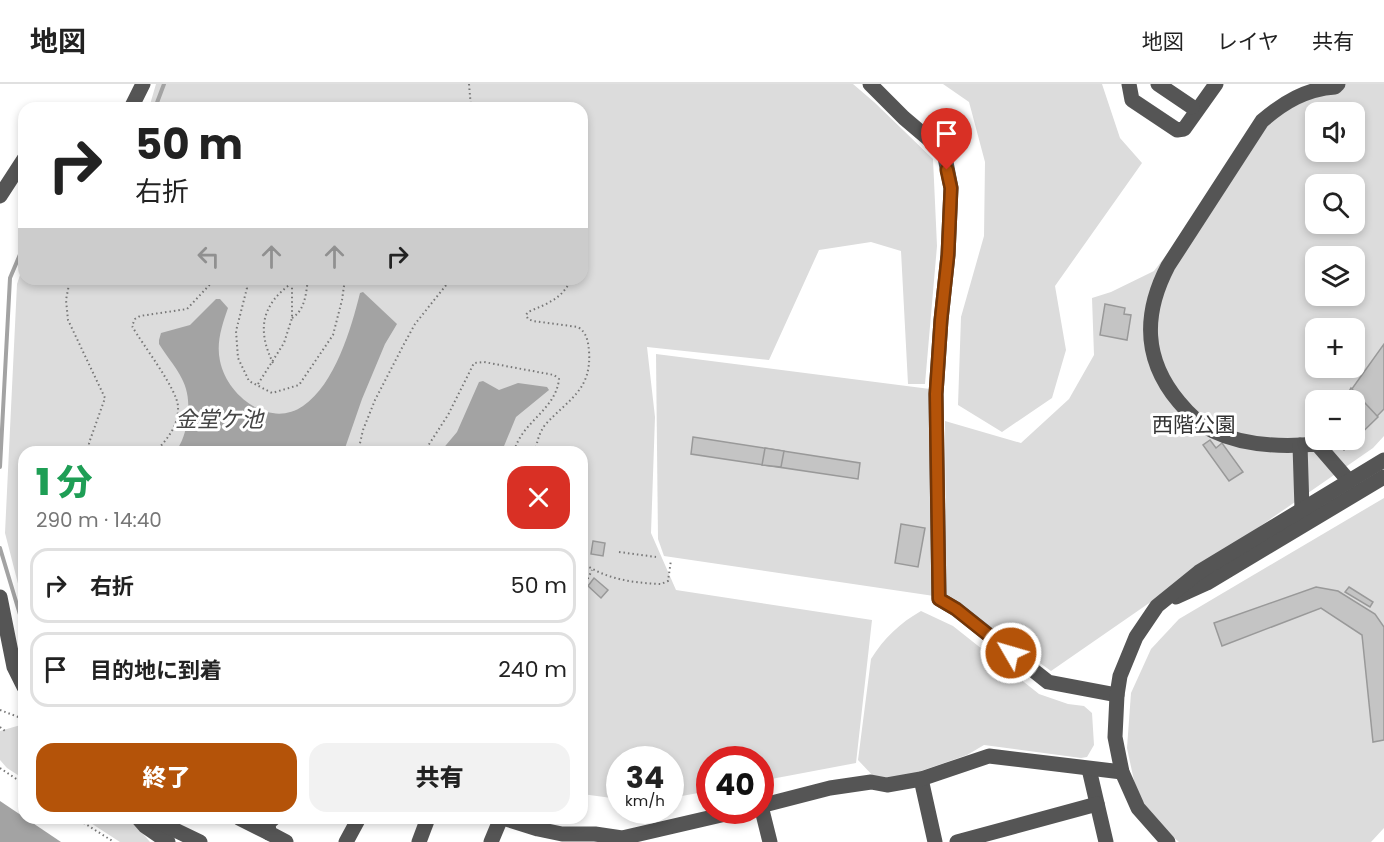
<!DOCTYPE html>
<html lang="ja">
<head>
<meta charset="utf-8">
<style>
	body { margin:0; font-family:Poppins,"Noto Sans JP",sans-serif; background:#f2f2f2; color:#222; height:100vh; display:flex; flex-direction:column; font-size:22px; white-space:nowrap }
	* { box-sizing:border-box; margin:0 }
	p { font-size:20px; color:#767676 }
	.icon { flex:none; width:33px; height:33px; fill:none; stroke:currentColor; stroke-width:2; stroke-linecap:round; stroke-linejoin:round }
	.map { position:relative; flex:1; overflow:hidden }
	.details { position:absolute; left:18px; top:362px; width:570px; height:378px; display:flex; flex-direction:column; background:#fff; border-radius:18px; box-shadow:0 3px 9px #0003 }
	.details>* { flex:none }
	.top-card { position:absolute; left:18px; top:18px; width:570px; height:183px; border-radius:18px; box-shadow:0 3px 9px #0003; background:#fff; color:#222; overflow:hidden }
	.controls { position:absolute; left:1305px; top:18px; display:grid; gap:12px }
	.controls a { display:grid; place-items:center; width:60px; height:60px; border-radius:12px; background:#fff; box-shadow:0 3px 9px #0003; font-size:30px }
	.speed { position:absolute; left:606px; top:662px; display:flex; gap:12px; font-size:30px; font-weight:700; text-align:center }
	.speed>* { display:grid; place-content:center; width:78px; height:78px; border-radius:50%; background:#fff; box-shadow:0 3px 9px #0003; line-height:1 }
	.speed small { font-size:15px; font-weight:400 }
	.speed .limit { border:9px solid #d22; background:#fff; color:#111 }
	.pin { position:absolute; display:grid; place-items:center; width:51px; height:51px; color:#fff; margin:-62px -26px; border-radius:50% 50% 50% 0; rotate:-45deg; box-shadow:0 0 6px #0007 }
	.pin .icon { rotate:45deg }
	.me { position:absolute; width:66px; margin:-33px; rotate:308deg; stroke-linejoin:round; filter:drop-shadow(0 0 4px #0008) }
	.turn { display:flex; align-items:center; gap:21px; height:126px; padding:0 18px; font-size:27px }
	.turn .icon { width:78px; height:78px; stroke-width:2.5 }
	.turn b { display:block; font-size:42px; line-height:51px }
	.lanes { display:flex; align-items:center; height:57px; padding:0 18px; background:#0003; justify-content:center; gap:30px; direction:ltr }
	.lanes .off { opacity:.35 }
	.round { display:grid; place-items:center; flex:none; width:63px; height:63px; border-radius:18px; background:#f2f2f2 }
	.overview { display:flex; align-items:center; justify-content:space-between; height:102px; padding:0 18px }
	h1 { font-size:36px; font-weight:800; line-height:45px; color:#1e9e55 }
	.button { display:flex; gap:12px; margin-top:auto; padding:12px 18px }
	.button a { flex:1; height:69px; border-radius:18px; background:#b45309; color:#fff; font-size:24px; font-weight:800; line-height:69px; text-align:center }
	.button a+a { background:#f2f2f2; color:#222 }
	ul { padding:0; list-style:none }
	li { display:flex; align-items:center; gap:18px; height:75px; margin:0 12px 9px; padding:0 6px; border:3px solid #e0e0e0; border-radius:18px }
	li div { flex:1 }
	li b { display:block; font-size:22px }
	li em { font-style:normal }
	header { display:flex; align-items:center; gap:36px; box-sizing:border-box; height:84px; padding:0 30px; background:#fff; border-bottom:2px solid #e0e0e0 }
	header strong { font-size:28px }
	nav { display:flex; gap:33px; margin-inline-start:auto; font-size:21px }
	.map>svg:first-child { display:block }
	.green { fill:#dcdcdc; fill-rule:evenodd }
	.water { fill:#a3a3a3 }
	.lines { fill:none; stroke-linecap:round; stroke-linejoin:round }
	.stream { stroke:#a3a3a3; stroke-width:4 }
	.building { fill:#c4c4c4; stroke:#999; stroke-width:1.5 }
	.path { stroke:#777; stroke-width:2; stroke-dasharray:1.5 3; stroke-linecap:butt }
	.minor { stroke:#555; stroke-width:15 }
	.route-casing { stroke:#753606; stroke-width:15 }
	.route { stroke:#b45309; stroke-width:10 }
	.labels { text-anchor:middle; stroke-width:6; stroke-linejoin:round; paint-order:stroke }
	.park-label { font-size:21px; fill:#333; stroke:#fff }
	.water-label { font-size:22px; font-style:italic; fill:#444; stroke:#fff }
</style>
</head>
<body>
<header>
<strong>地図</strong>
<nav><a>地図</a><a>レイヤ</a><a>共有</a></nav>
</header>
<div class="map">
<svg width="1384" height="758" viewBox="0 0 1384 758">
	<rect width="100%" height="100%" fill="#fff"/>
	<g class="green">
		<polygon points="156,0 853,0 874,18 933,75 937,162 925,300 908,300 901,167 871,158 819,166 769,276 647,263 655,333 651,449 676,506 872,536 856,679 761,697 760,675 710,675 709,707 671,714 670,675 620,675 619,715 582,710 582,368 24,368 24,523 5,449 17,200 24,179 24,195 582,195 582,24 149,24"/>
		<polygon points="943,0 1102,0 1120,54 1142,79 1055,202 1066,266 1052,314 1002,348 958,321 961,233 984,152 985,78 969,18"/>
		<path d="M1345,0H1384V352L1373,364L1051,587L946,511L945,337L1021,359L1069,315L1094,271L1092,214L1111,208L1154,187L1267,40L1281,25ZM1316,28H1354V68H1316ZM1316,100H1354V140H1316ZM1316,172H1354V212H1316ZM1316,244H1354V284H1316ZM1316,316H1354V356H1316Z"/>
		<polygon points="656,270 930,305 934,512 664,472 658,455"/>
		<polygon points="1384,414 1384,744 1371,758 1179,758 1156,739 1136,706 1127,664 1131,609 1151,565 1179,535"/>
		<path d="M921,527L953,542L1039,610L1068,620L1084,622L1092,629L1094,661L1087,673L1081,674L984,661L967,671L898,695H876L858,676L871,575C884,554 900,539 921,527Z"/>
		<polygon points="24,640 24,695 7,684 0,676 0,647"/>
		<polygon points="83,734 130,734 150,758 120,758"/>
	</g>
	<g class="water">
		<path d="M363,208L397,240L385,260L362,315L344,367H176C182,359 186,347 187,337C193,300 178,289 159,260V256L161,249L190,241L216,215H220L228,224C222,241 216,259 220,277C227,312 270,345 303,322C335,300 351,245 360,209Z"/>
		<polygon points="483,297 499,306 518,299 547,303 549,306 516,333 502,367 441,367 457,348 479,298"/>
		<polygon points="0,717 61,758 0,758"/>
	</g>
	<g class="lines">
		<g class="stream">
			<polyline points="155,24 164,0"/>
			<polyline points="0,383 10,194 24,161"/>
			<polyline points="0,464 24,544"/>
		</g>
	</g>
	<g class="building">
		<polygon points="1105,220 1125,224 1124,230 1131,231 1127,256 1100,251"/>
		<polygon points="1384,260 1384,325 1344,366 1335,356 1354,356 1354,316 1344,316"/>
		<polygon points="1351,304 1378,333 1344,366 1335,356 1354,356 1354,316 1344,316"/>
		<polygon points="693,353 860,379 858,395 691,370"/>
		<polygon points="1210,356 1216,364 1222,359 1243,388 1229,397 1203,361"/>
		<polygon points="765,364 784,367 781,383 762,381"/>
		<polygon points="901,440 925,444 918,483 895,479"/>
		<polygon points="593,457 605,459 603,472 591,470"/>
		<polygon points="594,494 608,506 601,514 588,502"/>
		<polygon points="1316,503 1338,507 1375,530 1384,543 1384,656 1373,658 1362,551 1321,524 1222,562 1214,539"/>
		<polygon points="1349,503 1373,518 1370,523 1345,508"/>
	</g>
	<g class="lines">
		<g class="path">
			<polyline points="469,0 471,24"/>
			<polyline points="70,195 66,216 68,236 105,314 89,359 90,368"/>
			<polyline points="245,195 247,204 236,247 238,274 249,297 272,309 299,301 333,251 342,216 345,195"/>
			<path d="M292,234C305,226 306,210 308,195"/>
			<path d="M273,279C257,246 261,221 292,199"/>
			<polyline points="258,300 284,259 292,234 292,195"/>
			<path d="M155,368C167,356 179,341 178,323C178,306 142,260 132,242L135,235L140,232L187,225L215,195"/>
			<polyline points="358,368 363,346 375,316 404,260 415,240 451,195"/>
			<path d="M424,368L448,331L474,279L484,278L554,291L559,295C556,326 521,338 514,368"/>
			<path d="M535,368C537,358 539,349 545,341C567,316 592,307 589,267C588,257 587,249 578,243L533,237L528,235L526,231L528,228C546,220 563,215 571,195"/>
			<polyline points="619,468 656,473"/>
			<path d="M582,478C604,495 633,499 661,500L668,497L671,476"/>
			<polyline points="582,507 592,486"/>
			<polyline points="0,626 21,634 24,632"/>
			<polyline points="0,643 5,647"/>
			<polyline points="0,684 24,700"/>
			<polyline points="76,734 114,758"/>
		</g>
		<g class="minor">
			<polyline points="870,0 904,34 944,68 951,104 948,171 941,236 936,310 939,515 956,525 1048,598 1117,611"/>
			<polyline points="1129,0 1132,16 1177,46 1184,45 1216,0"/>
			<polyline points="1158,0 1192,23"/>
			<path d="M1338,0L1335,3C1306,5 1284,18 1262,37L1168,182C1143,230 1143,275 1179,318C1188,329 1200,341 1213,347C1244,362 1284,363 1317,360L1349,397"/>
			<polyline points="131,24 143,0"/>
			<polyline points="0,112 24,75"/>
			<polyline points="1300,361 1302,425"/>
			<polyline points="0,513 14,583 24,603"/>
			<polyline points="1176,513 1207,499 1384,393"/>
			<polyline points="1089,685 1106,758"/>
			<polyline points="921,695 935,758"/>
			<polyline points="760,722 830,704 871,698 887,701 921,695 989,672 1122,688"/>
			<polyline points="761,722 770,758"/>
			<polyline points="138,734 145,742 168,758"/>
			<polyline points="150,734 200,758"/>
			<polyline points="239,734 269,749"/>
			<polyline points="274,734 268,739 269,749 286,758"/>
			<polyline points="503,734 538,745 562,750 595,750 622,754 743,726"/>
			<polyline points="346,758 359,734"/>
			<polyline points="419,758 428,734"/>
			<polyline points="491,758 501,734"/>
			<polyline points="957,758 1097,720"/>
			<polyline points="1168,758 1138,724 1122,688 1115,653 1117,611 1120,592 1136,553 1157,522 1199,488 1384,376"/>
		</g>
	</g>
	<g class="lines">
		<defs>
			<polyline id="route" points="947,86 951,104 948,171 941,236 936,310 939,515 956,525 1011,569"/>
		</defs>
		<use href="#route" class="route-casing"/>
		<use href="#route" class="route"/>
	</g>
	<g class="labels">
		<g class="park-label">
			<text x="1194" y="348">西階公園</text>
		</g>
		<g class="water-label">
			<text x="219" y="343">金堂ケ池</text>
		</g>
	</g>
</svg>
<div class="controls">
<a><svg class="icon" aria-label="sound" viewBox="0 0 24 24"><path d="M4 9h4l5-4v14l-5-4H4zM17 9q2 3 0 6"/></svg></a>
<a><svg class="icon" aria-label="search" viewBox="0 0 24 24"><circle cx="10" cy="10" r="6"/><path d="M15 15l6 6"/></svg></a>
<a><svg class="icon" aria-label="layers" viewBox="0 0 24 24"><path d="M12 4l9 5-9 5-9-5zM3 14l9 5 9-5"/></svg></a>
<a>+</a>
<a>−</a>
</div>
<div class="speed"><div>34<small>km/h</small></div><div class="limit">40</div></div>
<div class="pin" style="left:947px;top:86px;background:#d93025"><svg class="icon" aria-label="arrive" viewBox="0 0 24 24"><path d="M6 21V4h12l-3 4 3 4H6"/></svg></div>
<svg class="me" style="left:1011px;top:569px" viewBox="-20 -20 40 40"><circle r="17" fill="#b45309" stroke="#fff" stroke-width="3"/><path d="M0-11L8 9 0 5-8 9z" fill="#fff"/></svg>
<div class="top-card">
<div class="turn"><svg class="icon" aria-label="right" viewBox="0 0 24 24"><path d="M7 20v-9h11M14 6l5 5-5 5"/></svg><div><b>50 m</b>右折</div></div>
<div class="lanes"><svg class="icon off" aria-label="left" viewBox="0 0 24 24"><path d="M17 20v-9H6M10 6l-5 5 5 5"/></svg><svg class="icon off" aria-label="ahead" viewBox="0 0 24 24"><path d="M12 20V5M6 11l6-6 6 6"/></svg><svg class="icon off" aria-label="ahead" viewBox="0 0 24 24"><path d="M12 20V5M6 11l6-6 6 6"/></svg><svg class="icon" aria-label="right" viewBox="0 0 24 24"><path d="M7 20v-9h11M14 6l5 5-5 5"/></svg></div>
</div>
<section class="details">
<div class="overview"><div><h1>1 分</h1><p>290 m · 14:40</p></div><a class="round" style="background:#d93025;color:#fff"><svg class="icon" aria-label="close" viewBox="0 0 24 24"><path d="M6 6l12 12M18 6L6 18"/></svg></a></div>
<ul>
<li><svg class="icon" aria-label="right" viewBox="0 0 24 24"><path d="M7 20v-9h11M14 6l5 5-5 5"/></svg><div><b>右折</b></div><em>50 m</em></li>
<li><svg class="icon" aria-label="arrive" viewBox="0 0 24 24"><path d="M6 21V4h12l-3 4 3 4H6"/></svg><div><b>目的地に到着</b></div><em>240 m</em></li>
</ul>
<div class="button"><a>終了</a><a>共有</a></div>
</section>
</div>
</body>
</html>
